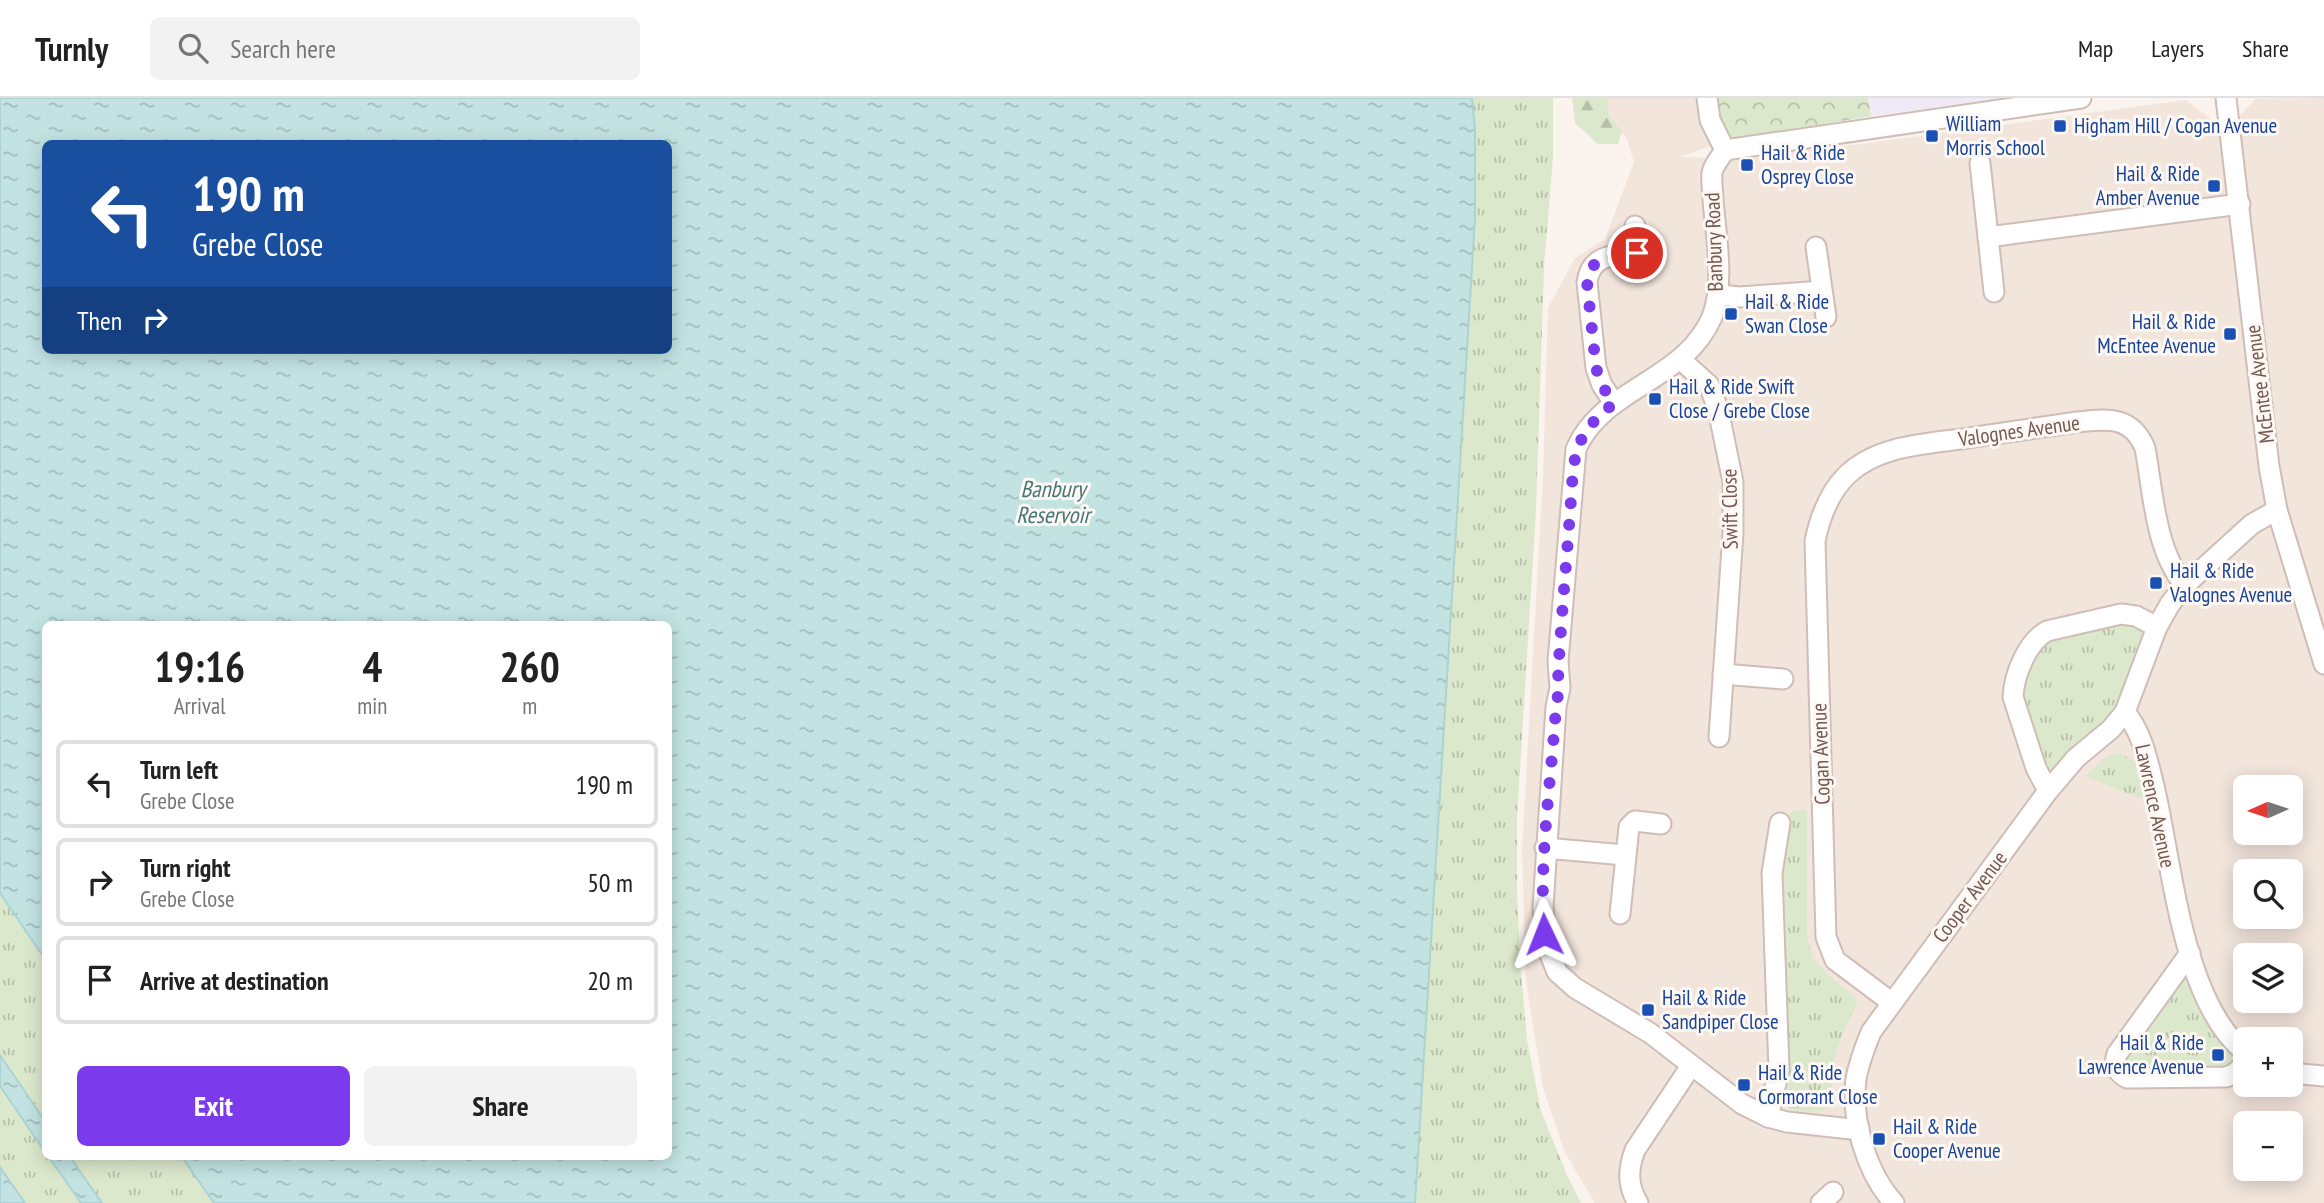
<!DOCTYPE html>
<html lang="en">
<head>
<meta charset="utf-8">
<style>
	body { margin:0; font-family:"PT Sans Narrow",sans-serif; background:#f2f2f2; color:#222; height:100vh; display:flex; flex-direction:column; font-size:26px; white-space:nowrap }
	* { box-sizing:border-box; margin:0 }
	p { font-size:23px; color:#767676 }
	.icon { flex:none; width:38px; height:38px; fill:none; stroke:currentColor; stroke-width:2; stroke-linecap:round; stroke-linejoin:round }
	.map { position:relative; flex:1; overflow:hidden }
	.sheet { position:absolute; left:42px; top:523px; width:630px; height:539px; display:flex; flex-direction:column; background:#fff; border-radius:10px; box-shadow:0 4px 18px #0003 }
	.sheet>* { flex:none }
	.top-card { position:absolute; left:42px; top:42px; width:630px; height:214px; border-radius:10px; box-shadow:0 4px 18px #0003; background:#1a4fa0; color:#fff; overflow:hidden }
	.needle { width:46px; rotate:267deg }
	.fabs { position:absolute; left:2233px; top:677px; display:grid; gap:14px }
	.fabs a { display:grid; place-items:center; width:70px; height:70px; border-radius:10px; background:#fff; box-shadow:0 4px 18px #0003; font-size:35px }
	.pin { position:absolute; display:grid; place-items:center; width:60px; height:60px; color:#fff; margin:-30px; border:4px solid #fff; border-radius:50%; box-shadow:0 2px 7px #0007 }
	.me { position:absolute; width:77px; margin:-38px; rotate:358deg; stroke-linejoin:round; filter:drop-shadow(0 0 5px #0008) }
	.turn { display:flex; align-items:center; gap:24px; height:147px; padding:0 35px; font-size:32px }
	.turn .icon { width:91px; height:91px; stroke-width:2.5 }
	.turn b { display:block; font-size:49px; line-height:60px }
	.then { display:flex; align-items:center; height:66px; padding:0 35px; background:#0003; gap:14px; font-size:26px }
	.eta { display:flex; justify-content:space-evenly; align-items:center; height:119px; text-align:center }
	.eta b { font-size:42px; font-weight:700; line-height:49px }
	.button { display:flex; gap:14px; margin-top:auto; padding:14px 35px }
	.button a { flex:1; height:80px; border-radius:10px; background:#7c3aed; color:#fff; font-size:28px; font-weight:700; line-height:80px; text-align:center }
	.button a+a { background:#f2f2f2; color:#222 }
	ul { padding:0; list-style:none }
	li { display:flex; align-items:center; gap:21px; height:88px; margin:0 14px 10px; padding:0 21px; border:4px solid #e0e0e0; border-radius:10px }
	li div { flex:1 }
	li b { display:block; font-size:26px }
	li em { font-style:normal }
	header { display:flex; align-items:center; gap:42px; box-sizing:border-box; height:98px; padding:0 35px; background:#fff; border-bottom:2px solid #e0e0e0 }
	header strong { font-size:33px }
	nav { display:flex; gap:38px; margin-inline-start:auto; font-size:24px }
	.search { width:490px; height:63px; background:#f2f2f2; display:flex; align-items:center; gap:18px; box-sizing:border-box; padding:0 24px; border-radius:10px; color:#767676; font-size:26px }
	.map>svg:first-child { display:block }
	.residential { fill:#f2e5dc; fill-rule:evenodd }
	.education { fill:#f0eaf8 }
	.grass { fill:url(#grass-tufts) }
	.forest { fill:url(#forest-firs) }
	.park { fill:url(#park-crowns) }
	.water { fill:url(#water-ripples); stroke:#aad4d3; stroke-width:2; fill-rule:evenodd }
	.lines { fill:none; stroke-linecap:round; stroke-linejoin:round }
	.minor-casing { stroke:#cfbdb6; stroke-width:23 }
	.minor { stroke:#fff; stroke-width:19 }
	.route { stroke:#7c3aed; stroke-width:12; stroke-dasharray:0 21.6 }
	.transit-dot { fill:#1a4fb4; stroke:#fef8f4; stroke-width:2.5 }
	.labels { text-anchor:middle; stroke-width:6; stroke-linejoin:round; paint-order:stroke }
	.transit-label { font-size:21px; fill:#164399; stroke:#fef8f4; text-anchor:start }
	.street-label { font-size:21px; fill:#755852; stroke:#fef8f4 }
	.water-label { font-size:23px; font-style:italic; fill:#467777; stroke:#fef8f4 }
</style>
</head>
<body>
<header>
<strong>Turnly</strong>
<div class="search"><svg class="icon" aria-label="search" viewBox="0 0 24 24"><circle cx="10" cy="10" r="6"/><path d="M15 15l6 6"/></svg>Search here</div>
<nav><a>Map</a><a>Layers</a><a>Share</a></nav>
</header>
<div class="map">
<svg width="2324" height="1105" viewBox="0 0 2324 1105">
	<defs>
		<pattern id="grass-tufts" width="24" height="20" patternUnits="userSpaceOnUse" patternTransform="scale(1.75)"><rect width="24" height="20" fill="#dce8cc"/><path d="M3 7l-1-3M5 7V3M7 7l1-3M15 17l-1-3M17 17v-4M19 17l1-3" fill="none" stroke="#b7bfa8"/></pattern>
		<pattern id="forest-firs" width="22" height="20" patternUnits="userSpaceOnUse" patternTransform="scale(1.75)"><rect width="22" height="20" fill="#dce8cc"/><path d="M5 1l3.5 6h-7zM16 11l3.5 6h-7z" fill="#b7bfa8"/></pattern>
		<pattern id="park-crowns" width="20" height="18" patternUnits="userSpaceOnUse" patternTransform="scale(1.75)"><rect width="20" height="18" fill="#dce8cc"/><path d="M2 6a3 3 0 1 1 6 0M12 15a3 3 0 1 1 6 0" fill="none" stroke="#b7bfa8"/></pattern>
		<pattern id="water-ripples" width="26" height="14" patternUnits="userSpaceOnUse" patternTransform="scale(1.75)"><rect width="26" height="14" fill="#c3e3e3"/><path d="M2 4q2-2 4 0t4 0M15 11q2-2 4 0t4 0" fill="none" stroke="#a3bbbb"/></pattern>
	</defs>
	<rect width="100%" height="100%" fill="#fbf3ed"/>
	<path class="residential" d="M1602,0H1868L1871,18L1726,42L1681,59L1737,61L1876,44L2186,2L2211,21L2239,19L2255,1L2324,0V1105H1595L1565,1055L1543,990L1526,884L1522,752L1543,377L1548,210L1575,160L1605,141L1634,64L1626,39L1603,21ZM2245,690H2291V735H2245ZM2245,774H2291V819H2245ZM2245,858H2291V903H2245ZM2245,942H2291V987H2245ZM2245,1026H2291V1071H2245Z"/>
	<polygon class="education" points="1868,0 2006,0 1871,18"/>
	<g class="grass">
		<polygon points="1472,0 1553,0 1553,60 1544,169 1536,412 1517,720 1517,790 1520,864 1527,942 1541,1013 1567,1077 1581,1105 1415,1105 1475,120 1475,31"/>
		<path d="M2126,523L2135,524L2145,537L2118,607L2103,628L2054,673L2045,671L2021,594C2022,581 2030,556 2040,548C2056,535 2104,528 2126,523Z"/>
		<polygon points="2120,655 2138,666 2146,696 2143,700 2138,700 2085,678 2109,657"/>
		<path d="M1794,712H1807V839L1813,861L1829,878L1855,899L1857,907C1848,923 1840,941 1835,959C1829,979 1838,996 1824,1013C1804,1015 1791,1013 1773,1004L1780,725Z"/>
		<polygon points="0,795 45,861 45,1023 0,957"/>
		<polygon points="2185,882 2193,886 2233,956 2231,971 2130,970 2126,962 2129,950 2177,884"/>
		<polygon points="0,988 45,1054 46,1059 49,1059 81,1105 25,1105 0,1069"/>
		<polygon points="70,1059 182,1059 214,1105 102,1105"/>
	</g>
	<polygon class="forest" points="1572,0 1607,0 1609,18 1622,34 1618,46 1598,46 1575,25"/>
	<polygon class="park" points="1717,0 1868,0 1871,18 1726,42"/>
	<g class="water">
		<path d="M0,0H1472L1475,31V120L1415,1105H214L182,1059H668V527H46L45,861L0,795ZM46,46H668V252H46Z"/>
		<polygon points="0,957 45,1023 45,1054 0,988"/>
		<polygon points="49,1059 70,1059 102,1105 81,1105"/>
		<polygon points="0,1069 25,1105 0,1105"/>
	</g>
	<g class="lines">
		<defs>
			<g id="minor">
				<polyline points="1707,0 1710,22 1725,52"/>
				<polyline points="2226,0 2269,368 2277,412 2324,566"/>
				<path d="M1725,52C1721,59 1713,67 1712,75C1711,84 1713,94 1713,102C1716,138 1725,186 1712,219C1684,284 1603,289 1576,351L1558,563L1560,590L1556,609L1543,809L1546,846L1557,874L1575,890L1650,935L1742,1006L1768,1019L1787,1024L1851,1031L1859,1030"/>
				<polyline points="1725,52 2081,0"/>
				<polyline points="1980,65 1994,194"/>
				<polyline points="1988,139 2240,106"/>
				<polyline points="1816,149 1826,219"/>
				<polyline points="1719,197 1740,199 1821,193"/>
				<polyline points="1680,261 1709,287 1718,311 1733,384 1733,435 1719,639"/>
				<path d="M1614,305L1602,287L1596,270L1587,184C1591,156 1614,157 1637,155L1635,128"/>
				<polyline points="1723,576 1783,581"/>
				<path d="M2125,614C2143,636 2147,661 2154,688C2172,764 2182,904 2245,954"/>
				<path d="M2048,693L2036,670L2013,599C2014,577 2027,544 2047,533L2121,516L2136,518L2157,529"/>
				<polyline points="1545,750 1625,757"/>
				<polyline points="1620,816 1629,729 1635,723 1661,726"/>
				<path d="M2190,855L2117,956C2113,967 2117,975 2127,980L2226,979L2234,976L2245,966"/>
				<path d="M1891,904L1835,862L1826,839L1815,443C1820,419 1829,394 1848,376C1881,345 1933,346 1975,339C2009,334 2043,329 2077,324C2107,321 2131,317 2145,350C2153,393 2155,453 2185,487"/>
				<polyline points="2291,975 2324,978"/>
				<polyline points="1768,1019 1779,972 1772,775 1780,725"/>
				<path d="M1638,1105C1627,1087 1628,1071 1635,1052L1691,968"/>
				<polyline points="1821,1105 1833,1094"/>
				<path d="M1894,1105C1866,1074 1851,1022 1856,981C1859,964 1865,949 1871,934L2048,693L2076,660L2111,631L2125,614L2157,529L2170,506L2185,487L2252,426L2277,412"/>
			</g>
		</defs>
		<use href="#minor" class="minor-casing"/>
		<use href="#minor" class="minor"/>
	</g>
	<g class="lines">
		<path class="route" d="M1544,836C1539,761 1551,684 1556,609C1560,592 1557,577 1559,561C1563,498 1569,435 1573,372C1578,338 1588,327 1614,305L1602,288L1596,270L1587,184C1591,156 1613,157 1637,155"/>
	</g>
	<g class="transit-dot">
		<rect x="2053" y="21" width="14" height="14" rx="3.5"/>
		<rect x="1925" y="31" width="14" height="14" rx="3.5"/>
		<rect x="1740" y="60" width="14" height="14" rx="3.5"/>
		<rect x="2207" y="81" width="14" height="14" rx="3.5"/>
		<rect x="1724" y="209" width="14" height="14" rx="3.5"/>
		<rect x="2223" y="229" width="14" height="14" rx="3.5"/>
		<rect x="1648" y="294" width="14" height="14" rx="3.5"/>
		<rect x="2149" y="478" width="14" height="14" rx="3.5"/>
		<rect x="1641" y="905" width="14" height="14" rx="3.5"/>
		<rect x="2211" y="950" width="14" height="14" rx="3.5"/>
		<rect x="1737" y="980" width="14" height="14" rx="3.5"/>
		<rect x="1872" y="1034" width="14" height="14" rx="3.5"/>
	</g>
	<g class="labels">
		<g class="transit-label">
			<text x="1946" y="33">William<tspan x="1946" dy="24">Morris School</tspan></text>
			<text x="2074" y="35">Higham Hill / Cogan Avenue</text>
			<text x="1761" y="62">Hail &amp; Ride<tspan x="1761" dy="24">Osprey Close</tspan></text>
			<text x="2200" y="83" text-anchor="end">Hail &amp; Ride<tspan x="2200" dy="24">Amber Avenue</tspan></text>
			<text x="1745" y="211">Hail &amp; Ride<tspan x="1745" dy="24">Swan Close</tspan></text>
			<text x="2216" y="231" text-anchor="end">Hail &amp; Ride<tspan x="2216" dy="24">McEntee Avenue</tspan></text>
			<text x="1669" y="296">Hail &amp; Ride Swift<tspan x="1669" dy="24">Close / Grebe Close</tspan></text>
			<text x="2170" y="480">Hail &amp; Ride<tspan x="2170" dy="24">Valognes Avenue</tspan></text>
			<text x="1662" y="907">Hail &amp; Ride<tspan x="1662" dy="24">Sandpiper Close</tspan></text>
			<text x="2204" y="952" text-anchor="end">Hail &amp; Ride<tspan x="2204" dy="24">Lawrence Avenue</tspan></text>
			<text x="1758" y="982">Hail &amp; Ride<tspan x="1758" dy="24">Cormorant Close</tspan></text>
			<text x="1893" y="1036">Hail &amp; Ride<tspan x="1893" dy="24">Cooper Avenue</tspan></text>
		</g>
		<g class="street-label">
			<text transform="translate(1714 144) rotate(-92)" y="7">Banbury Road</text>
			<text transform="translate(2260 286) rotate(-97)" y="7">McEntee Avenue</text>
			<text transform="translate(2019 333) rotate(-8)" y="7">Valognes Avenue</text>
			<text transform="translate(1730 411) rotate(-91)" y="7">Swift Close</text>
			<text transform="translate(1821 656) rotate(-92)" y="7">Cogan Avenue</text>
			<text transform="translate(2155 708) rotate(78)" y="7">Lawrence Avenue</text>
			<text transform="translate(1970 799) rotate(-53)" y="7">Cooper Avenue</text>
		</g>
		<g class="water-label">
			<text x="1053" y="399">Banbury<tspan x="1053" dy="26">Reservoir</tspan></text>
		</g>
	</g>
</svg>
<div class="fabs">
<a><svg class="needle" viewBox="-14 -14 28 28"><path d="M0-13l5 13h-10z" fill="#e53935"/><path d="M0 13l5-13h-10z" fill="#767676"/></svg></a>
<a><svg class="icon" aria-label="search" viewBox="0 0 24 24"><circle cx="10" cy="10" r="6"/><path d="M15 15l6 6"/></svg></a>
<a><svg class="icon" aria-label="layers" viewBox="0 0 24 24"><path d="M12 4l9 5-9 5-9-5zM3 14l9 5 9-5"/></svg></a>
<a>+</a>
<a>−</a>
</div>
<div class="pin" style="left:1637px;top:155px;background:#d93025"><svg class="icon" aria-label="arrive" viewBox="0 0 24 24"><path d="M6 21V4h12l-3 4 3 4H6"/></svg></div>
<svg class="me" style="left:1544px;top:836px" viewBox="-20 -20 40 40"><path d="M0-17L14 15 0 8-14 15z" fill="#7c3aed" stroke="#fff" stroke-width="4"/></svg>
<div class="top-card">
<div class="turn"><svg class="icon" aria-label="left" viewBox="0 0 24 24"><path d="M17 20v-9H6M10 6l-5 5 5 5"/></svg><div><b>190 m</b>Grebe Close</div></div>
<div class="then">Then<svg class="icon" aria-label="right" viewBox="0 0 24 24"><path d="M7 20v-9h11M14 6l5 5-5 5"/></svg></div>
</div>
<section class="sheet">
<div class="eta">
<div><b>19:16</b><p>Arrival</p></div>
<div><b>4</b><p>min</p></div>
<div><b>260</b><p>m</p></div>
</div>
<ul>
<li><svg class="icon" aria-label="left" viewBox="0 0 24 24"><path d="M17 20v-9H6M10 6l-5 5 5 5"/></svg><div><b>Turn left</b><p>Grebe Close</p></div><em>190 m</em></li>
<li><svg class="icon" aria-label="right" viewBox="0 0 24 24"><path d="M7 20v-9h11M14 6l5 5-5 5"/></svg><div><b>Turn right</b><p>Grebe Close</p></div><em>50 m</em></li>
<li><svg class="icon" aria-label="arrive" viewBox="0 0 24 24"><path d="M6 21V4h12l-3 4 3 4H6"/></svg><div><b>Arrive at destination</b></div><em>20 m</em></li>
</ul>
<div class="button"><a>Exit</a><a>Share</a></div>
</section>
</div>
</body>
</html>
